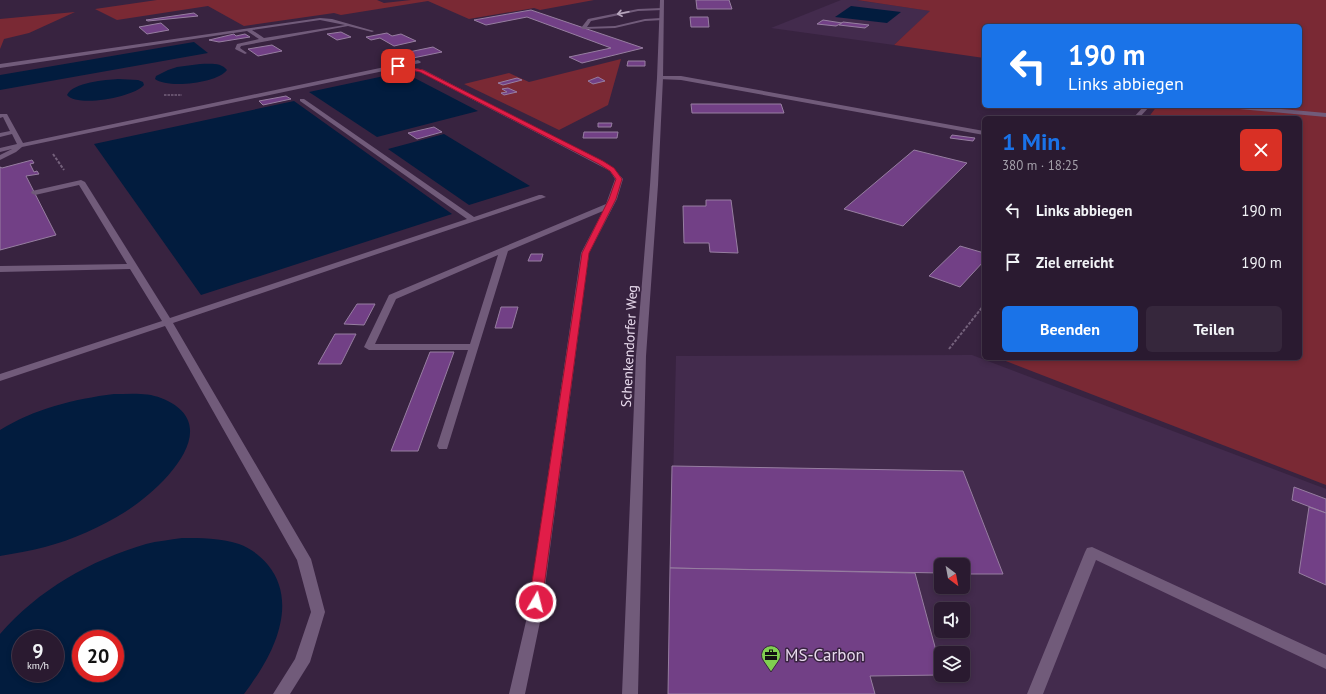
<!DOCTYPE html>
<html lang="de">
<head>
<meta charset="utf-8">
<style>
	body { margin:0; font-family:"PT Sans",sans-serif; background:#36273c; color:#f1f3f6; height:100vh; display:flex; flex-direction:column; font-size:15px; white-space:nowrap }
	* { box-sizing:border-box; margin:0 }
	p { font-size:13px; color:#a5a1ab }
	.icon { flex:none; width:22px; height:22px; fill:none; stroke:currentColor; stroke-width:2; stroke-linecap:round; stroke-linejoin:round }
	.map { position:relative; flex:1; overflow:hidden }
	.drawer { position:absolute; left:982px; top:116px; width:320px; height:244px; display:flex; flex-direction:column; background:#2a1a30; border-radius:6px; box-shadow:0 2px 6px #0003,0 0 0 1px #46384c }
	.drawer>* { flex:none }
	.banner { position:absolute; left:982px; top:24px; width:320px; height:84px; border-radius:6px; box-shadow:0 2px 6px #0003,0 0 0 1px #46384c; background:#1a73e8; color:#fff; overflow:hidden }
	.needle { width:26px; rotate:148deg }
	.controls { position:absolute; left:934px; top:558px; display:grid; gap:8px }
	.controls a { display:grid; place-items:center; width:36px; height:36px; border-radius:6px; background:#2a1a30; box-shadow:0 2px 6px #0003,0 0 0 1px #46384c; font-size:20px }
	.speed { position:absolute; left:12px; top:630px; display:flex; gap:8px; font-size:20px; font-weight:700; text-align:center }
	.speed>* { display:grid; place-content:center; width:52px; height:52px; border-radius:50%; background:#2a1a30; box-shadow:0 2px 6px #0003,0 0 0 1px #46384c; line-height:1 }
	.speed small { font-size:10px; font-weight:400 }
	.speed .limit { border:6px solid #d22; background:#fff; color:#111 }
	.pin { position:absolute; display:grid; place-items:center; width:34px; height:34px; color:#fff; margin:-17px; border-radius:8px; box-shadow:0 2px 6px #0006 }
	.me { position:absolute; width:44px; margin:-22px; rotate:8deg; stroke-linejoin:round; filter:drop-shadow(0 0 3px #0008) }
	.turn { display:flex; align-items:center; gap:14px; height:84px; padding:0 20px; font-size:18px }
	.turn .icon { width:52px; height:52px; stroke-width:2.5 }
	.turn b { display:block; font-size:28px; line-height:34px }
	.round { display:grid; place-items:center; flex:none; width:42px; height:42px; border-radius:6px; background:#36273c }
	.head { display:flex; align-items:center; justify-content:space-between; height:68px; padding:0 20px }
	h1 { font-size:24px; font-weight:700; line-height:30px; color:#1a73e8 }
	.cta { display:flex; gap:8px; margin-top:auto; padding:8px 20px }
	.cta a { flex:1; height:46px; border-radius:6px; background:#1a73e8; color:#fff; font-size:16px; font-weight:700; line-height:46px; text-align:center }
	.cta a+a { background:#36273c; color:#f1f3f6 }
	ul { padding:0; list-style:none }
	li { display:flex; align-items:center; gap:12px; height:52px; padding:0 20px }
	li div { flex:1 }
	li b { display:block; font-size:15px }
	li em { font-style:normal }
	.map>svg:first-child { display:block }
	.built { fill:#432b4d; fill-rule:evenodd }
	.green { fill:#7a2934 }
	.water { fill:#021c3e; fill-rule:evenodd }
	.building { fill:#724086; stroke:#977ea1 }
	.lines { fill:none; stroke-linecap:round; stroke-linejoin:round }
	.path-far1 { stroke:#74617b; stroke-width:1.5; stroke-dasharray:2.5 1; stroke-linecap:butt }
	.path { stroke:#74617b; stroke-width:2; stroke-dasharray:3 1.5; stroke-linecap:butt }
	.service { fill:#715b7a; fill-rule:evenodd }
	.minor { fill:#715b7a; fill-rule:evenodd }
	.oneway { stroke:#b8a7be }
	.route { fill:#e11d48; stroke:#92132f }
	.labels { text-anchor:middle; stroke-width:3; stroke-linejoin:round; paint-order:stroke }
	.street-label { font-size:14px; fill:#e7d9ec; stroke:#382340 }
	.near-poi-label { font-size:17px; fill:#e7d9ec; stroke:#382340; text-anchor:start }
</style>
</head>
<body>
<div class="map">
<svg width="1326" height="694" viewBox="0 0 1326 694">
	<rect width="100%" height="100%" fill="#382340"/>
	<g class="built">
		<polygon points="841,0 857,0 931,11 894,45 771,28"/>
		<path d="M972,355L1326,489V694H668L676,356ZM941,565H963V587H941ZM941,609H963V631H941ZM941,653H963V675H941Z"/>
	</g>
	<g class="green">
		<polygon points="157,0 377,0 384,3 411,0 594,0 540,10 534,8 469,19 428,1 341,15 334,13 244,26 208,6 117,20 95,9"/>
		<polygon points="857,0 1326,0 1326,485 998,358 1300,358 1300,118 1148,118 1157,106 1300,106 1300,26 984,26 984,58 894,45 930,11"/>
		<polygon points="75,12 29,33 4,39 0,49 0,19"/>
		<polygon points="621,59 608,105 559,130 464,84 509,73 529,82"/>
	</g>
	<g class="water">
		<polygon points="851,6 901,12 887,23 835,17"/>
		<polygon points="194,42 208,53 0,90 0,75"/>
		<path d="M200,64C209,64 221,62 227,70C218,83 168,89 155,79L156,76L168,70L177,67Z"/>
		<polygon points="403,72 478,111 377,137 309,92"/>
		<path d="M118,79L138,80L143,82L144,85C134,97 78,108 67,95C73,82 106,80 118,79Z"/>
		<polygon points="294,101 452,214 201,295 94,144"/>
		<polygon points="444,134 530,186 469,205 388,149"/>
		<path d="M114,394C129,394 147,392 161,398C230,425 159,491 125,512C101,527 72,540 45,547C30,551 15,553 0,556V430C34,409 74,399 114,394Z"/>
		<path d="M182,538C201,538 220,538 239,544C250,548 261,556 268,565C295,598 279,642 258,674C253,681 249,688 244,694H0V634C38,590 91,560 146,544C157,541 170,540 182,538ZM21,639H55V673H21ZM81,639H115V673H81Z"/>
	</g>
	<g class="building">
		<polygon points="696,0 729,0 732,9 697,9"/>
		<polygon points="531,10 643,48 582,63 569,57 611,48 527,17 486,25 474,20"/>
		<polygon points="194,13 198,16 148,21 146,20"/>
		<polygon points="690,17 708,17 709,27 691,27"/>
		<polygon points="823,20 842,23 836,26 817,24"/>
		<polygon points="843,22 869,25 865,28 839,25"/>
		<polygon points="161,23 169,30 147,34 139,27"/>
		<polygon points="341,32 351,37 337,40 327,34"/>
		<polygon points="387,33 392,36 401,34 416,41 394,46 380,38 371,40 366,37"/>
		<polygon points="234,34 236,36 245,34 250,37 219,42 209,40"/>
		<polygon points="272,45 282,51 258,56 248,49"/>
		<polygon points="433,47 442,52 413,58 404,53"/>
		<polygon points="628,61 645,61 645,66 627,66"/>
		<polygon points="598,77 605,81 593,84 588,81"/>
		<polygon points="517,78 522,80 503,85 498,83"/>
		<polygon points="508,88 517,92 504,95 501,93 507,92 502,89"/>
		<polygon points="286,96 291,99 263,105 259,101"/>
		<polygon points="691,104 781,104 784,113 692,113"/>
		<polygon points="598,123 612,123 611,127 598,127"/>
		<polygon points="434,127 442,132 417,139 408,133"/>
		<polygon points="584,132 618,132 617,138 583,138"/>
		<polygon points="952,135 975,138 973,141 950,138"/>
		<polygon points="914,150 967,163 903,226 844,209"/>
		<polygon points="32,160 34,163 30,164 34,172 37,171 39,174 26,176 56,235 0,250 0,167 2,168"/>
		<polygon points="706,200 731,200 738,253 710,252 709,243 684,243 683,206 706,206"/>
		<polygon points="960,246 984,253 984,261 960,287 929,276"/>
		<polygon points="531,254 543,254 541,261 528,261"/>
		<polygon points="357,304 375,304 364,325 344,324"/>
		<polygon points="501,307 518,307 512,328 495,328"/>
		<polygon points="335,334 356,334 341,364 318,364"/>
		<polygon points="430,352 454,352 418,451 391,451"/>
		<polygon points="672,466 963,471 1003,574 963,574 963,565 941,565 941,573 670,568"/>
		<polygon points="1294,487 1326,499 1326,513 1292,500"/>
		<polygon points="1309,507 1326,513 1326,585 1299,573"/>
		<polygon points="670,568 915,573 941,669 941,675 870,676 875,694 668,694"/>
	</g>
	<g class="lines">
		<polyline class="path-far1" points="164,95 182,95"/>
		<g class="path">
			<polyline points="53,154 64,170"/>
			<polyline points="949,349 984,305"/>
		</g>
		<g class="service">
			<polygon points="662,8 663,10 638,11 591,21 587,27 615,26 645,19 661,18 663,20 645,21 615,28 583,29 581,28 588,19 638,9"/>
			<path d="M320,18L332,19L374,31L372,32L348,26L241,46L240,48L247,53L245,54L235,49L237,44L259,39L247,31L0,68V64ZM320,20L345,25L264,38L252,30Z"/>
			<path d="M418,60L421,62L420,63L406,66L424,70L603,162L614,169L623,179L617,199L589,253L541,617L525,694H509L527,617L581,253L603,211L508,251L447,449H439L437,446L468,350H369L364,347L389,295L606,204L615,179L610,171L420,72L398,68L22,147L16,152L0,160V155L12,149L0,152V148L17,144L12,134L0,137V133L10,131L3,117L0,118V114H7L23,143ZM498,255L470,344H375L396,299Z"/>
			<polygon points="660,76 681,76 984,131 984,135 681,80 658,79 657,78"/>
			<polygon points="300,99 304,99 474,217 539,195 542,195 546,197 173,323 311,559 325,612 310,662 290,694 273,694 295,659 311,612 297,560 165,326 0,381 0,374 162,321 130,269 0,272 0,266 127,264 79,185 35,195 31,193 32,191 81,180 85,182 170,318 467,219 300,101"/>
			<polygon points="1144,106 1150,106 1139,118 1133,118"/>
			<polygon points="1225,106 1247,106 1326,113 1326,117 1228,108"/>
			<polygon points="1092,547 1326,655 1326,669 1096,560 1043,694 1027,694 1085,552 1087,548"/>
		</g>
		<polygon class="minor" points="660,0 664,0 663,78 658,185 646,356 638,694 622,694 636,356 650,185 657,78"/>
	</g>
	<defs><path id="oneway-shaft" d="M-6 0H5M1.5-3L5.5 0L1.5 3" fill="none" stroke-width="1.6" stroke-linecap="round" stroke-linejoin="round"/></defs>
	<use class="oneway" href="#oneway-shaft" transform="translate(623 13) rotate(168)"/>
	<polygon class="route" points="398,65 423,70 603,161 614,168 622,179 616,199 589,253 542,602 540,606 536,608 531,606 529,602 582,253 609,199 616,179 610,171 599,164 420,72 396,67"/>
	<defs>
		<symbol id="office-pin" viewBox="-11 -11 22 30"><path d="M0 17L-7.5 6A9.5 9.5 0 1 1 7.5 6Z" fill="#80d051" stroke="#382340"/><path d="M-6-3h4V-5.5h4V-3h4V5H-6ZM-1-4.5V-3h2v-1.5ZM-6 0V1H6V0Z" fill="#111"/></symbol>
	</defs>
	<g fill-rule="evenodd">
		<use href="#office-pin" x="760" y="644" width="22" height="30"/>
	</g>
	<g class="labels">
		<g class="street-label">
			<text transform="translate(629 346) rotate(-87)" y="5">Schenkendorfer Weg</text>
		</g>
		<g class="near-poi-label">
			<text x="785" y="661">MS-Carbon</text>
		</g>
	</g>
</svg>
<div class="controls">
<a><svg class="needle" viewBox="-14 -14 28 28"><path d="M0-13l5 13h-10z" fill="#e53935"/><path d="M0 13l5-13h-10z" fill="#a5a1ab"/></svg></a>
<a><svg class="icon" aria-label="sound" viewBox="0 0 24 24"><path d="M4 9h4l5-4v14l-5-4H4zM17 9q2 3 0 6"/></svg></a>
<a><svg class="icon" aria-label="layers" viewBox="0 0 24 24"><path d="M12 4l9 5-9 5-9-5zM3 14l9 5 9-5"/></svg></a>
</div>
<div class="speed"><div>9<small>km/h</small></div><div class="limit">20</div></div>
<div class="pin" style="left:398px;top:66px;background:#d93025"><svg class="icon" aria-label="arrive" viewBox="0 0 24 24"><path d="M6 21V4h12l-3 4 3 4H6"/></svg></div>
<svg class="me" style="left:536px;top:602px" viewBox="-20 -20 40 40"><circle r="17" fill="#e11d48" stroke="#fff" stroke-width="3"/><path d="M0-11L8 9 0 5-8 9z" fill="#fff"/></svg>
<div class="banner">
<div class="turn"><svg class="icon" aria-label="left" viewBox="0 0 24 24"><path d="M17 20v-9H6M10 6l-5 5 5 5"/></svg><div><b>190 m</b>Links abbiegen</div></div>
</div>
<section class="drawer">
<div class="head"><div><h1>1 Min.</h1><p>380 m · 18:25</p></div><a class="round" style="background:#d93025;color:#fff"><svg class="icon" aria-label="close" viewBox="0 0 24 24"><path d="M6 6l12 12M18 6L6 18"/></svg></a></div>
<ul>
<li><svg class="icon" aria-label="left" viewBox="0 0 24 24"><path d="M17 20v-9H6M10 6l-5 5 5 5"/></svg><div><b>Links abbiegen</b></div><em>190 m</em></li>
<li><svg class="icon" aria-label="arrive" viewBox="0 0 24 24"><path d="M6 21V4h12l-3 4 3 4H6"/></svg><div><b>Ziel erreicht</b></div><em>190 m</em></li>
</ul>
<div class="cta"><a>Beenden</a><a>Teilen</a></div>
</section>
</div>
</body>
</html>
